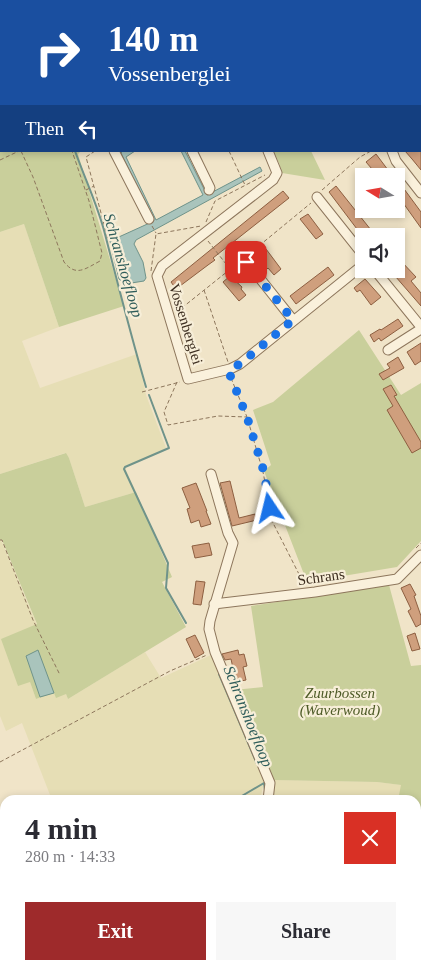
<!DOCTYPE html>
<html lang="en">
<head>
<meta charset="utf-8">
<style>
	body { margin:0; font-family:Georgia,serif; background:#f7f7f7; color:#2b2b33; height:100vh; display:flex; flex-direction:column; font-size:19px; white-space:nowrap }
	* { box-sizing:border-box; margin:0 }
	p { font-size:16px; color:#7c7c81 }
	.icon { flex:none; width:28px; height:28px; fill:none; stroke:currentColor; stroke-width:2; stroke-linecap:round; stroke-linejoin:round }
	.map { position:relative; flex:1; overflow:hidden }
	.drawer { position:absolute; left:0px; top:795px; width:421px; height:175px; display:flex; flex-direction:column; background:#fff; border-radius:15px 15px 0 0; box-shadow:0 2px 8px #0003 }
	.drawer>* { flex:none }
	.banner { position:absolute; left:0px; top:0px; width:421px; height:152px; box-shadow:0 2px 8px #0003; background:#1a4fa0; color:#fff; overflow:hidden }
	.needle { width:32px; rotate:281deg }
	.buttons { position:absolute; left:355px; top:168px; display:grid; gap:10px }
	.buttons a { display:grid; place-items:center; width:50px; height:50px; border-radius:0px; background:#fff; box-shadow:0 2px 8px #0003; font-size:25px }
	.pin { position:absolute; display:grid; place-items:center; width:42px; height:42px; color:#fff; margin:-21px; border-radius:10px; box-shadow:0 2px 8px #0006 }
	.me { position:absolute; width:55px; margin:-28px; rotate:350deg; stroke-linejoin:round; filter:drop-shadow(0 0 4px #0008) }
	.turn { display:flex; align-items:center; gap:18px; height:105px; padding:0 25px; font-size:22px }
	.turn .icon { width:65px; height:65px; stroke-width:2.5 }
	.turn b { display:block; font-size:35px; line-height:42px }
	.then { display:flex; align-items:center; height:48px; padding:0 25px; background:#0003; gap:10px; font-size:19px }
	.round { display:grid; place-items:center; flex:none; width:52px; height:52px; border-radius:0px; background:#f7f7f7 }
	.overview { display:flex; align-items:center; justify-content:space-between; height:85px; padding:0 25px }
	h1 { font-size:30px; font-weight:700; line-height:38px }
	.primary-button { display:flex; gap:10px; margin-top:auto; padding:10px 25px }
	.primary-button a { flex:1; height:58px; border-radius:0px; background:#9e2a2b; color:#fff; font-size:20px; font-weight:700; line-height:58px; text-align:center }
	.primary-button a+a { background:#f7f7f7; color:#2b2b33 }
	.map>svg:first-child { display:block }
	.farmland { fill:#e6deb5 }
	.green { fill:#c9cf9b }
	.water { fill:#a9c4bc; stroke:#6f938a }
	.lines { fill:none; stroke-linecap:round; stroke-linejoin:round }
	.stream { stroke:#6f938a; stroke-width:2 }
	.building { fill:#cf9f7d; stroke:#8d5f41 }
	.minor-casing { stroke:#8d765c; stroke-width:11 }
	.path { stroke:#8d765c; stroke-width:1; stroke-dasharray:4 2.5; stroke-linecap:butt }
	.minor { stroke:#faf1dc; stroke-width:9 }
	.route { stroke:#1a73e8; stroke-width:9; stroke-dasharray:0 16.2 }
	.labels { text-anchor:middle; stroke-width:4.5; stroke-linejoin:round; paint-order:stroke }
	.street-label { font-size:15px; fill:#3d2e20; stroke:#f7eed8 }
	.park-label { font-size:15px; font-style:italic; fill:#4d5a26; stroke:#f7eed8 }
	.water-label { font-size:16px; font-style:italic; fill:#2f5d5a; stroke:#f7eed8 }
</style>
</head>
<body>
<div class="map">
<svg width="421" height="970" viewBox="0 0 421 970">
	<rect width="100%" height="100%" fill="#f0e4c8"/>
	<g class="farmland">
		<polygon points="24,224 59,327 22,341 40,388 137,354 146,395 166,448 125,468 136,492 85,507 69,458 65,453 0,474 0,232"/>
		<polygon points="0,540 1,540 37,625 30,682 36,699 54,693 66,694 68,699 145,652 161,678 211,655 264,782 260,800 52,800 22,723 6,731 0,716"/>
		<polygon points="272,780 377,782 402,785 398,800 272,800"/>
		<polygon points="37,965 223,965 222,970 40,970"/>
		<polygon points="232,965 296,965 295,970 231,970"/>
	</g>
	<g class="green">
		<polygon points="0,49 1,49 1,151 81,151 78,154 124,306 59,327 24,224 0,232"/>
		<polygon points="273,151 311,151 325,180 282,173 279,163"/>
		<polygon points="359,330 401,395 421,383 421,541 397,567 307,582 264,471 271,465 253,410 273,402"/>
		<polygon points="66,453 69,458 85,507 136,492 172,577 162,582 186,627 68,699 66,694 56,698 54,693 36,699 30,682 18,686 1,639 37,624 2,540 0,540 0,474"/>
		<polygon points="389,585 411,666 421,665 421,970 295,970 296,965 416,965 416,800 398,800 401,785 377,782 272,780 234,690 263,687 251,606"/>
	</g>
	<g class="water">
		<polygon points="123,151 135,151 126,157 156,220 203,195 181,151 185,151 207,195 260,167 262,171 136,240 134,244 143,262 146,278 144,281 125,284 119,279 110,241 154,221 121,153"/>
		<polygon points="38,650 54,693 40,697 26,656"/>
	</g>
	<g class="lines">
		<g class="stream">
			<polyline points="104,1 106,0"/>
			<path d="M75,151C85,179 98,206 105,234C118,285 131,336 146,387"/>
			<polyline points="149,395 169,448 125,467 124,469 168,563 166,588 186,623"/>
			<polyline points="219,674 257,764"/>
			<polyline points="235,800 264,783 265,790"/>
			<polyline points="416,846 421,847"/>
		</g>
	</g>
	<g class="building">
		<polygon points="405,151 421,151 421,170 412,159"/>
		<polygon points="376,154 391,174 388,176 378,176 366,162"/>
		<polygon points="396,178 421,212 421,228 396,193"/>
		<polygon points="336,186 371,230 363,237 329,192"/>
		<polygon points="283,191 289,198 213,258 215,260 208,265 176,289 171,282"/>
		<polygon points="308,214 323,234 316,239 300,219"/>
		<polygon points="266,249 281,269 274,275 268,268 267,269 258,255"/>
		<polygon points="400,260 416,277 411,281 421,293 421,306 389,269 396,269 396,263"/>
		<polygon points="328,267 334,275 296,304 290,296"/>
		<polygon points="230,276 242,287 241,289 246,295 239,301 223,282"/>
		<polygon points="365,279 381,297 371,305 360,290 357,292 354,288"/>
		<polygon points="398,319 403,326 381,341 379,338 374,342 370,335 380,329 381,330"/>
		<polygon points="421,343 421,361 415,365 407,352"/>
		<polygon points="398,357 404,368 383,380 379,374 390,368 387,364"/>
		<polygon points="391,385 397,395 394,396 421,442 421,448 412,453 387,410 393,406 383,389"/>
		<polygon points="230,481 239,518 255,514 257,520 232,526 220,483"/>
		<polygon points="196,483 207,511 206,511 211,524 201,527 199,520 191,523 187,509 190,508 182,488"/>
		<polygon points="209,543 212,555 195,558 192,546"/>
		<polygon points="196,581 205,582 201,605 193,604"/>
		<polygon points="410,584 416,595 414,596 421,616 421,624 416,627 408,611 411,609 401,588"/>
		<polygon points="415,633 420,649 412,651 407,636"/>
		<polygon points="195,635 204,653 195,658 186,639"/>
		<polygon points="238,650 239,655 244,654 247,666 243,667 246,680 236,682 231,659 225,660 222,654"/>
	</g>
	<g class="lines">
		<defs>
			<g id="minor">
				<polyline points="163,0 164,1"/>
				<polyline points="293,1 296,0"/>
				<polyline points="335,1 337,0"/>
				<polyline points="420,74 421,73"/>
				<polyline points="114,151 149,219"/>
				<polyline points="192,151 210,188 209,190"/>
				<polyline points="268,151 277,173 273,180 162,266 157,276 188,379 230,369 240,364 364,264"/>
				<polyline points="392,151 396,161 421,193"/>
				<polyline points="317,197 364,256"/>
				<polyline points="246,261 293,320"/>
				<polyline points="374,269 421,327"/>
				<polyline points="388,350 421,329"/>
				<polyline points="211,474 228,533 233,543 210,621 209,629 215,652 270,783 268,800"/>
				<polyline points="214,604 315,592 397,579 421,555"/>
				<polyline points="0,920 5,928"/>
				<polyline points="30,965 33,970"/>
				<polyline points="228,970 229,965"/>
			</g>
		</defs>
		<use href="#minor" class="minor-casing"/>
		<g class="path">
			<polyline points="112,1 115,0"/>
			<polyline points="121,1 124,0"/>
			<polyline points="0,42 1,42"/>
			<polyline points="0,63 1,63"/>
			<polyline points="0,119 1,121"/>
			<path d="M21,151L33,177L64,262C76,277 85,269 100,261L102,253L89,201L72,151"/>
			<polyline points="95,151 86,157 108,239"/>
			<polyline points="229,151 245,185"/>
			<polyline points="0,160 19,151"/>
			<polyline points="86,190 94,186"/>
			<polyline points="322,190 360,157 371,151"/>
			<polyline points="206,222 215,201 265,175"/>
			<polyline points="152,226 156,233"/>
			<polyline points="208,241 230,269"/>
			<polyline points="249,254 311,203"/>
			<polyline points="151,271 156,234 201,226"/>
			<polyline points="204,290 228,362"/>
			<polyline points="175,308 183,307 238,263"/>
			<polyline points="231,378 247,417 263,472 270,508"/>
			<polyline points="177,382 164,412 168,425 218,416 247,417"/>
			<polyline points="142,392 180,382"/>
			<polyline points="271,519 304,584"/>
			<polyline points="0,540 2,540 33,620 60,675"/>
			<polyline points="416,548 421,543"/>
			<polyline points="0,762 170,671 207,655"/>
		</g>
		<use href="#minor" class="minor"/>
	</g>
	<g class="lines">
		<polyline class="route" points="246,262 293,320 240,364 230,369 230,375 247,417 264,472 270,508"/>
	</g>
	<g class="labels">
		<g class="street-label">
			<text transform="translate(186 324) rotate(73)" y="5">Vossenberglei</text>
			<text transform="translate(321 577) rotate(-8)" y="5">Schrans</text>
		</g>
		<g class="park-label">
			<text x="340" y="698">Zuurbossen<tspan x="340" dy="17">(Waverwoud)</tspan></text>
		</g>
		<g class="water-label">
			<text transform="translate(124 265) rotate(74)" y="6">Schranshoefloop</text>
			<text transform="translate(249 716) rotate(68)" y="6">Schranshoefloop</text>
		</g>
	</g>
</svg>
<div class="buttons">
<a><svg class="needle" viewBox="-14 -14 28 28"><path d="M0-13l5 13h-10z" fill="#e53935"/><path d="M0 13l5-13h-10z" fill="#7c7c81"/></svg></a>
<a><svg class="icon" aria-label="sound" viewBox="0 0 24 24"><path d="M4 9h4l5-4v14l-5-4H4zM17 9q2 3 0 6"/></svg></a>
</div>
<div class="pin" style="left:246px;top:262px;background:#d93025"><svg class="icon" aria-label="arrive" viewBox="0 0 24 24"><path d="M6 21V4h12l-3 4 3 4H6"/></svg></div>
<svg class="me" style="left:270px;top:508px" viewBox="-20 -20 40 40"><path d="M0-17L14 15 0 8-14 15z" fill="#1a73e8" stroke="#fff" stroke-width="4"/></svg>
<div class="banner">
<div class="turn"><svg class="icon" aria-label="right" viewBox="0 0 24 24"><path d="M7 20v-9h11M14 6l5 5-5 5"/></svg><div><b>140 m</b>Vossenberglei</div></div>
<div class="then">Then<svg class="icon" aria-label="left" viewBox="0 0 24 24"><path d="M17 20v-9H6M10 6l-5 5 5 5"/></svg></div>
</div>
<section class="drawer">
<div class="overview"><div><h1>4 min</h1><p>280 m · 14:33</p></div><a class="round" style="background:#d93025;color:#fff"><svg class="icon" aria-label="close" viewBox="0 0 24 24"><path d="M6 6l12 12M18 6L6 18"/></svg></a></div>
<div class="primary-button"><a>Exit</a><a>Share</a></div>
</section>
</div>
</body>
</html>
